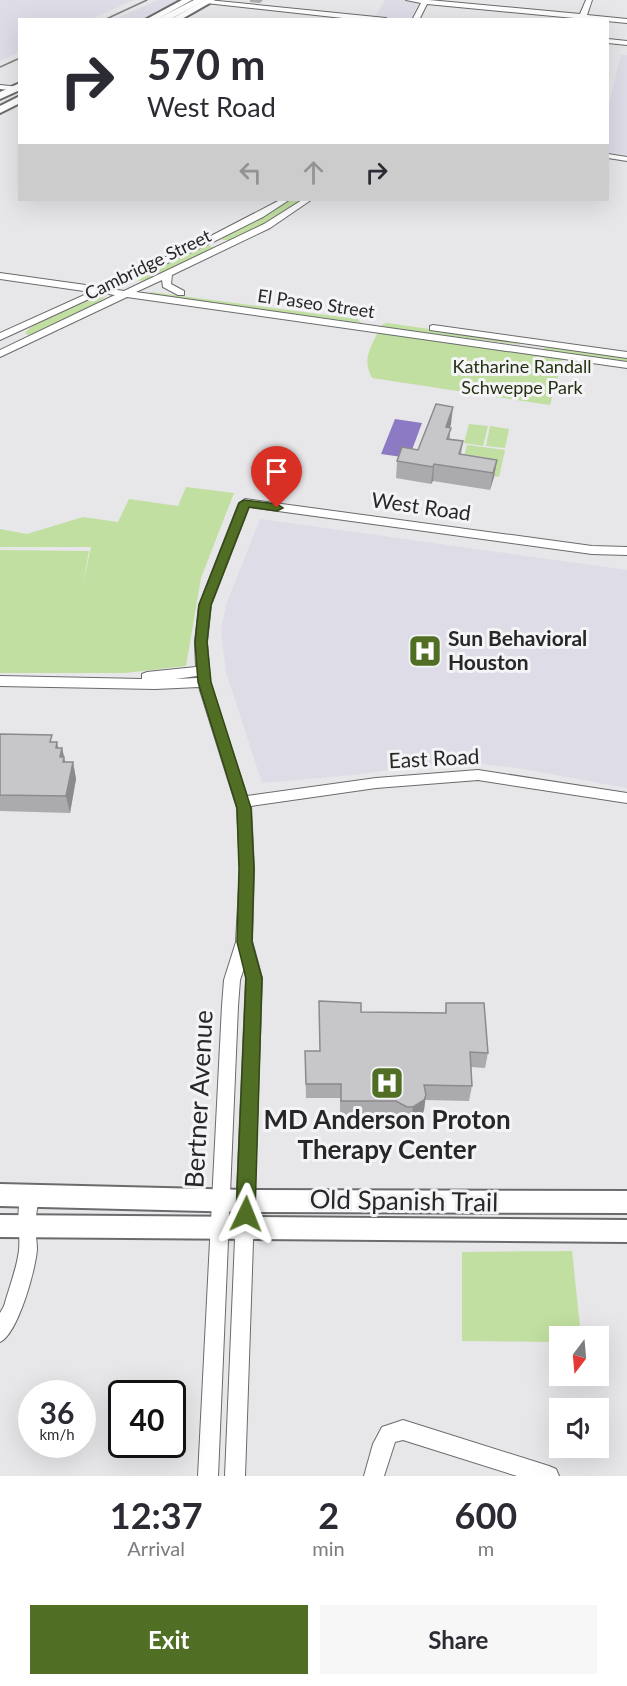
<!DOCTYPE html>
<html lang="en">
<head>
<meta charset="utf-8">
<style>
	body { margin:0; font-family:Lato,sans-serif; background:#f7f7f7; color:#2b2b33; height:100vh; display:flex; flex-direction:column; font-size:22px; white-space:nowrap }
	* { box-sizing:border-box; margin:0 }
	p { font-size:20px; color:#7c7c81 }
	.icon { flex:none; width:33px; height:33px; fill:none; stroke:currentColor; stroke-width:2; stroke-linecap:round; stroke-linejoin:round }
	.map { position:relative; height:1476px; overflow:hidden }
	.details { display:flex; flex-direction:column; background:#fff; flex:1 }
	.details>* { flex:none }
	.top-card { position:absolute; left:18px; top:18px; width:591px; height:183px; border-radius:0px; box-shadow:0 6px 24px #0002; background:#fff; color:#2b2b33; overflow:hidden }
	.needle { width:39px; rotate:196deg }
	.buttons { position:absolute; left:549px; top:1326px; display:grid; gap:12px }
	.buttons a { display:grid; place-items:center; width:60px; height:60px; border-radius:0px; background:#fff; box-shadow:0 6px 24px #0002; font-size:30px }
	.speed { position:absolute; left:18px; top:1380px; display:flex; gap:12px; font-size:30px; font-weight:700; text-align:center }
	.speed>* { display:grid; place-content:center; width:78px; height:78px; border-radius:50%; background:#fff; box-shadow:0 6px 24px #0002; line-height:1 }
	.speed small { font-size:15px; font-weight:400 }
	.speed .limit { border:3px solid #111; border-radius:9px; background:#fff; color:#111 }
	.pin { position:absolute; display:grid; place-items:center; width:51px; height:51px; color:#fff; margin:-62px -26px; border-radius:50% 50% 50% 0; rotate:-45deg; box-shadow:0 0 6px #0007 }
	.pin .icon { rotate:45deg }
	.me { position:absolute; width:66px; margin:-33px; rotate:2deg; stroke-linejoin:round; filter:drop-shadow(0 0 4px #0008) }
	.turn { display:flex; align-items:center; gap:21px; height:126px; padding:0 30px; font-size:27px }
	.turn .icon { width:78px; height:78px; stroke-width:2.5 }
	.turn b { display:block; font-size:42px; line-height:51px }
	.lanes { display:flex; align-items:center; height:57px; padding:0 30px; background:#0003; justify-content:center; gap:30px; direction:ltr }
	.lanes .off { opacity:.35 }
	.eta { display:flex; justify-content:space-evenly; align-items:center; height:102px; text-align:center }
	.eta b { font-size:36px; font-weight:700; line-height:42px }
	.button { display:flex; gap:12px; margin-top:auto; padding:12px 30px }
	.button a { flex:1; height:69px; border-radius:0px; background:#506f24; color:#fff; font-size:24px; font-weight:700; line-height:69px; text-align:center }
	.button a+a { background:#f7f7f7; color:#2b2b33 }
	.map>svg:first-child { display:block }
	.built { fill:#dedce7 }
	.green { fill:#c1dfa0 }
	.water { fill:#8c7bc4 }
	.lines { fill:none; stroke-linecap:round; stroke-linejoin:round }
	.minor-casing { stroke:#6b6b6d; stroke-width:2 }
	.major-casing { stroke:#6b6b6d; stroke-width:4 }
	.highway-casing { stroke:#6b6b6d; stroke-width:2 }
	.minor { fill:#fff; fill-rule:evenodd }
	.major { fill:#fff; fill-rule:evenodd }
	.highway { fill:#fff; fill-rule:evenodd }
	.rail { stroke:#7f7e80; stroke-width:1.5 }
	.wall { fill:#abaaad }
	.shaded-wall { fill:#8b8b8d }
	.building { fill:#c7c6c9; stroke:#8b8b8d; stroke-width:1.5 }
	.route { fill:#506f24; stroke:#344817; stroke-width:1.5 }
	.labels { text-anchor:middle; stroke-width:6; stroke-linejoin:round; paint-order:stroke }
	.far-street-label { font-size:18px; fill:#272728; stroke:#f4f4f7 }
	.far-park-label { font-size:18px; fill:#233111; stroke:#f4f4f7 }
	.street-label { font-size:21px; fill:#272728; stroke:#f4f4f7 }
	.poi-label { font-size:21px; font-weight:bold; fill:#272728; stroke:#f4f4f7; text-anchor:start }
	.near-street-label { font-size:26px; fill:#272728; stroke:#f4f4f7 }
	.near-poi-label { font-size:26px; font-weight:bold; fill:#272728; stroke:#f4f4f7 }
</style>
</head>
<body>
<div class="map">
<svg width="627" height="1476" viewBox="0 0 627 1476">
	<rect width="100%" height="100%" fill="#e7e6e9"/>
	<g class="built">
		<polygon points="0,0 134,0 91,19 20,20 19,52 0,61"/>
		<polygon points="158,0 181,0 142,19 115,19"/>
		<polygon points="385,0 421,0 410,19 375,17"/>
		<polygon points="621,55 627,55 627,155 608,153 608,108"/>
		<polygon points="260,519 627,570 627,788 517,768 472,763 432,764 353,775 262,783 226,672 221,630 227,602"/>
	</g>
	<g class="green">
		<polygon points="288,200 305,200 294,209 233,240 222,240 224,236 274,209"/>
		<path d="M209,246L213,247L210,251L151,280L138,281C150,269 192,249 209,246Z"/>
		<polygon points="151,292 357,319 362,323 166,297 149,294"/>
		<path d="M102,295H107L100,301L41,333L28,335L25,333C37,318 83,300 102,295Z"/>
		<polygon points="387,323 513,341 522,345 387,328 381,325"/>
		<path d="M378,332L563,359L550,405L372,378C362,360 370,349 378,332Z"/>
		<polygon points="550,347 627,357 627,362 547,351 543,348"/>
		<polygon points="469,424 488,426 483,446 464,443"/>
		<polygon points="490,426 509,429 505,448 486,446"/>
		<polygon points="467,445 505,450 499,477 460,471"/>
		<polygon points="186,487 234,493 201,578 186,666 125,673 0,673 0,550 89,551 82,589 91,547 0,547 0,529 27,534 83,517 118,522 129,499 178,506"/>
		<polygon points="572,1251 581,1336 560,1336 559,1342 462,1341 462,1252"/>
	</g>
	<polygon class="water" points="395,419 422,423 409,458 381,454"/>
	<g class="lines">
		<defs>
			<g id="minor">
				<polygon points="208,0 386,18 389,20 361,20 206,3"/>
				<polygon points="406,0 429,0 580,14 586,0 592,0 587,15 627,19 627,23 427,4 419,20 412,20 421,3"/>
				<polygon points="608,39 627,41 627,45 608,43"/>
				<polygon points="0,85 20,87 20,91 0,89"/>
				<polygon points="608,154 627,157 627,161 608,158"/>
				<polygon points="280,200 289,200 263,217 213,242 111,289 124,291 264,224 302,200 311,200 270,228 172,275 171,284 184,291 184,295 178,295 163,287 162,280 136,292 627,362 627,368 127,297 0,357 0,350 115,295 102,293 0,340 0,333 91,292 0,279 0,273 100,287 207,238"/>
				<polygon points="433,325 627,352 627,358 430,330 430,326"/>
				<path d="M245,499L592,546L627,547V555L592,554L249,507L211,605L207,642L210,682L247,796L376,778L478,770L627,793V803L478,780L376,788L251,806L254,869L252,941L262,978L245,1476H225L246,978L244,968L240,980L238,1006L218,1476H198L222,1006L224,980L236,942L240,869L237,808L199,687L155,689L0,686V676L142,679V674L147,672L196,667L195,642L199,605L239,503ZM197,676V678L175,679Z"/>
				<path d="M30,1186L36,1189C41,1200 35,1213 35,1226C35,1233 37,1241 37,1249C36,1268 18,1334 0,1342V1313L4,1306C9,1288 17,1268 19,1250C21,1229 14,1211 24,1189Z"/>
				<polygon points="403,1420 549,1466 556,1469 559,1476 517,1476 403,1440 395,1442 384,1476 364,1476 373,1444 382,1427"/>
			</g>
			<g id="major">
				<polygon points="182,0 192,0 156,20 145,20"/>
				<polygon points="205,0 215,0 180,20 173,18"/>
				<polygon points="20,83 20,90 0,99 0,92"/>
				<polygon points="20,96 20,103 0,113 0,106"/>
				<polygon points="0,1184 246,1190 627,1191 627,1213 246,1212 0,1206"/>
				<polygon points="0,1215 627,1220 627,1242 0,1237"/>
			</g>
			<polygon id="highway" points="194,0 206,0 169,20 155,20"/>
		</defs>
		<use href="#minor" class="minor-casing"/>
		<use href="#major" class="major-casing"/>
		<use href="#highway" class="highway-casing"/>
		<use href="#minor" class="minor"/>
		<use href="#major" class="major"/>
		<use href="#highway" class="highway"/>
		<g class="rail">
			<polyline points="104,20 147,0"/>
			<polyline points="0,67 20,58"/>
		</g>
	</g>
	<g class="wall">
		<polygon points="250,0 263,0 260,3 250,2"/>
		<polygon points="451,424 450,428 450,439 463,441 461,455 497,460 494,477 490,490 433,481 431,484 396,478 397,461 418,450"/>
		<polygon points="0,734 53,742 58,748 62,748 65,762 73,762 76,779 70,813 0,811"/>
		<polygon points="446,1003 488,1053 485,1068 471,1067 472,1086 469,1101 425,1100 424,1110 422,1115 411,1121 405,1121 394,1115 340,1116 340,1098 306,1098 305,1051 320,1051 361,1012 445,1013"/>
	</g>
	<g class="shaded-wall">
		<polygon points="453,407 451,424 444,444 446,427"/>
		<polygon points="497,460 494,477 490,490 493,473"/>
		<polygon points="434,464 433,481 431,484 433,467"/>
		<polygon points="57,742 60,756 62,748 68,774 56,748"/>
		<polygon points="73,762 76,779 70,813 66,796"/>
		<polygon points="426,1095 424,1110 422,1115 411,1121 413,1107"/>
	</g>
	<g class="building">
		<polygon points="436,404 453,407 446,427 451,428 447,439 463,441 459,454 497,460 493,473 434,464 433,467 397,461 402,447 418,450"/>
		<polygon points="0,734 52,735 50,742 57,742 56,748 62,748 60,757 64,757 63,762 73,762 66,796 0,795"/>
		<polygon points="319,1001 361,1003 361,1012 446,1013 446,1003 484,1003 488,1053 470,1052 472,1086 424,1085 426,1095 424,1100 413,1107 407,1107 396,1101 341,1101 341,1084 306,1084 305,1051 320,1051"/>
	</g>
	<polygon class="route" points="244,500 277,504 283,508 277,511 249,507 211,605 207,642 211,682 251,808 254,869 252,942 262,978 255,1214 252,1220 246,1223 239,1220 236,1214 246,978 237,942 239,869 237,808 198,682 195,642 199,605 239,503"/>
	<defs>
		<symbol id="hospital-square" viewBox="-11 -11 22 22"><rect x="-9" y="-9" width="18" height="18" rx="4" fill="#506f24" stroke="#f4f4f7"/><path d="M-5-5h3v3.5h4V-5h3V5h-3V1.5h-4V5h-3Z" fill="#fff"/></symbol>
	</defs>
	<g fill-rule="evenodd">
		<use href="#hospital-square" x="406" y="632" width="38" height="38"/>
		<use href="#hospital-square" x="368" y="1064" width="38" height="38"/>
	</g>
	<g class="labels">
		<g class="far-street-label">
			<text transform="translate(148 265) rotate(-26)" y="6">Cambridge Street</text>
			<text transform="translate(316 304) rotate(8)" y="6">El Paseo Street</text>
		</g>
		<g class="far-park-label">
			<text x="522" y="373">Katharine Randall<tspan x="522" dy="21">Schweppe Park</tspan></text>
		</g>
		<g class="street-label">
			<text transform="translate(421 507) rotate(8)" y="7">West Road</text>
			<text transform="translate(434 759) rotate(-3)" y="7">East Road</text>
		</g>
		<g class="poi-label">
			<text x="448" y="646">Sun Behavioral<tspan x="448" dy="24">Houston</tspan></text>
		</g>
		<g class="near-street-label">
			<text transform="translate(199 1099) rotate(-87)" y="9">Bertner Avenue</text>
			<text transform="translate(404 1201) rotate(1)" y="9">Old Spanish Trail</text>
		</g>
		<g class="near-poi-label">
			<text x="387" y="1129">MD Anderson Proton<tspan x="387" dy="30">Therapy Center</tspan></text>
		</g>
	</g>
</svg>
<div class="buttons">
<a><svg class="needle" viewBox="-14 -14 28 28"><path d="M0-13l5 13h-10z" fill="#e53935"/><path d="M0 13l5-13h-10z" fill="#7c7c81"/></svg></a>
<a><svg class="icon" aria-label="sound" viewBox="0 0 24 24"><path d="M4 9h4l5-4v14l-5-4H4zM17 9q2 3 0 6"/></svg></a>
</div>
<div class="speed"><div>36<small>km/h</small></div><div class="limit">40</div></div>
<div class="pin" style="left:277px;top:508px;background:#d93025"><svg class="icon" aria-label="arrive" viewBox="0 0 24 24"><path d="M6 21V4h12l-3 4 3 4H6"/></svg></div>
<svg class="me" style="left:246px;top:1214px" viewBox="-20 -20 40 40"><path d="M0-17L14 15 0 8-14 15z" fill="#506f24" stroke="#fff" stroke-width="4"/></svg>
<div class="top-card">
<div class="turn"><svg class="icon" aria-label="right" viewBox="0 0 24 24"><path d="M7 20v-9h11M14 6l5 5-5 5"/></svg><div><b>570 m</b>West Road</div></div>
<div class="lanes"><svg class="icon off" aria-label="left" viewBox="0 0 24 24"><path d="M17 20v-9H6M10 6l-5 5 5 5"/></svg><svg class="icon off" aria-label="ahead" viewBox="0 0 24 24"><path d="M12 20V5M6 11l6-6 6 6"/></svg><svg class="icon" aria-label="right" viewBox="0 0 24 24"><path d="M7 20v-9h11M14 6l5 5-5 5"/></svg></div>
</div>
</div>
<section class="details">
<div class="eta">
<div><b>12:37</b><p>Arrival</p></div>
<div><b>2</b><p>min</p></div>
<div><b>600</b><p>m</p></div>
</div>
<div class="button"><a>Exit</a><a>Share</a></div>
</section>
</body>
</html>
